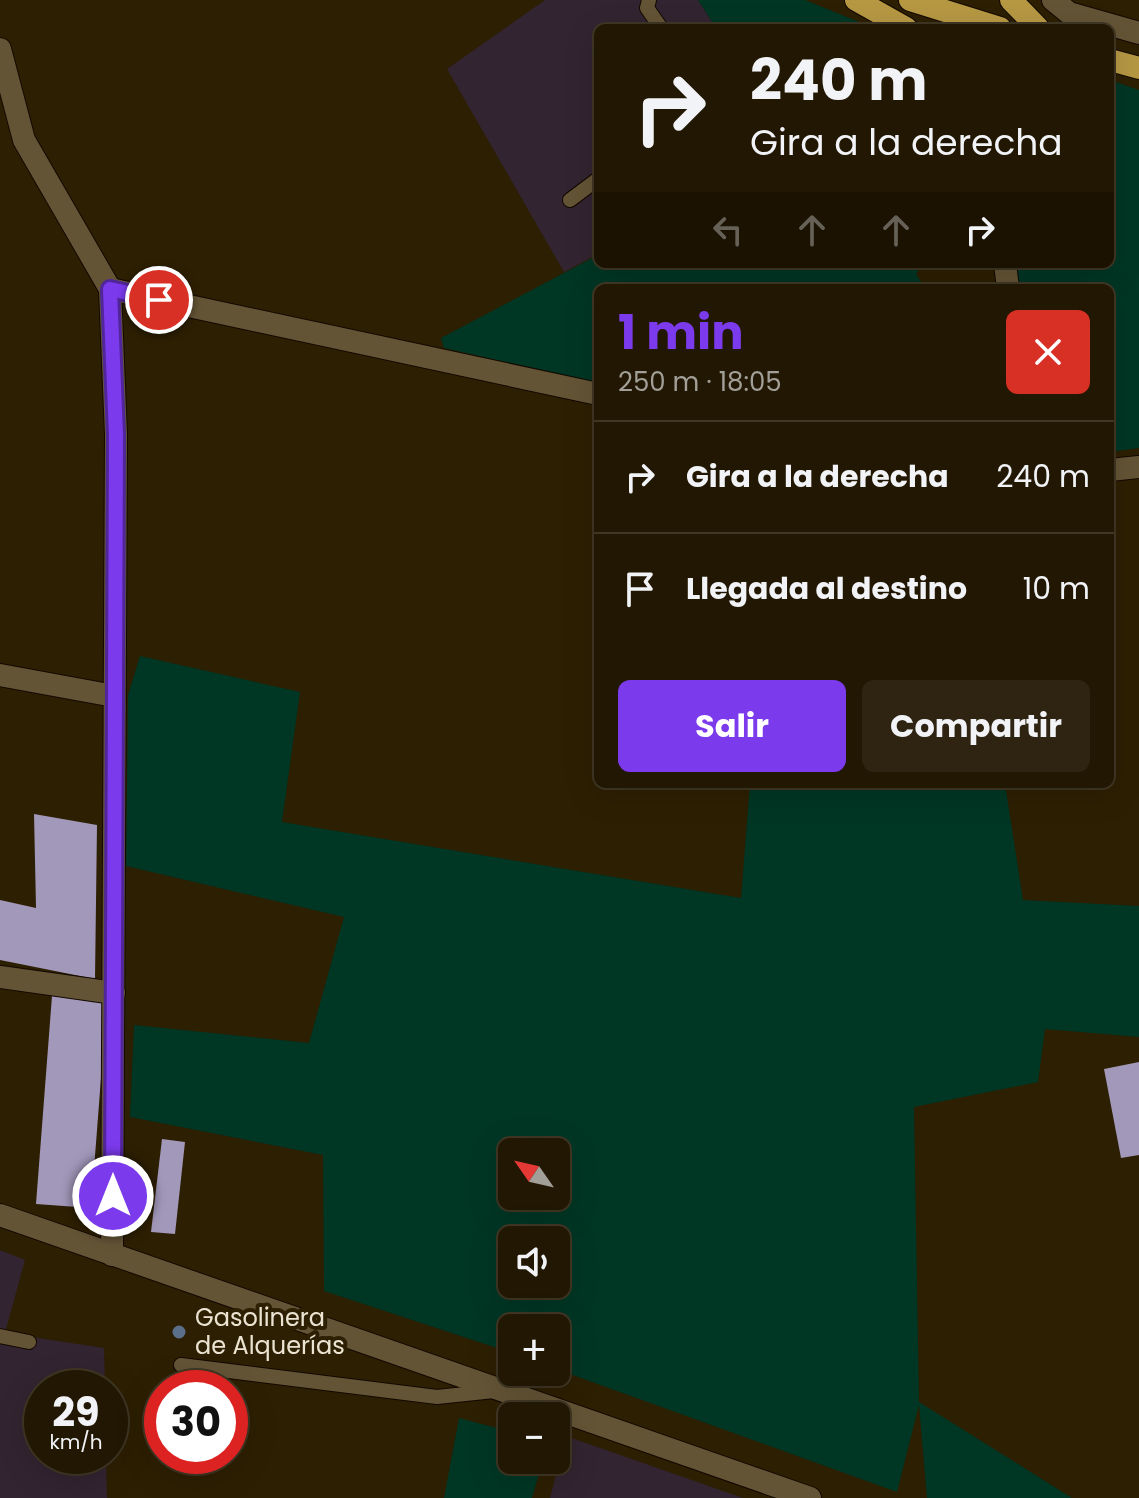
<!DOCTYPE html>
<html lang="es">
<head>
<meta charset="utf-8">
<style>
	body { margin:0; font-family:Poppins,sans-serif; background:#2e2411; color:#f1f3f6; height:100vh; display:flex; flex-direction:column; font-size:30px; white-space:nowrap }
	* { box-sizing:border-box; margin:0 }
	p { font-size:26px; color:#a29f99 }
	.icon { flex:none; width:44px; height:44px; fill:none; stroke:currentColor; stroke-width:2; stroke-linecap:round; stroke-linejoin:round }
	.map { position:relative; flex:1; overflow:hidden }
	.details { position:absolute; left:594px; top:284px; width:520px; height:504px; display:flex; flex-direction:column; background:#221702; border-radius:12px; box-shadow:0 8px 32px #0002,0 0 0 2px #3f3624 }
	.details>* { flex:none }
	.hud { position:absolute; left:594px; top:24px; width:520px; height:244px; border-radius:12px; box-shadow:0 8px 32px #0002,0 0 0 2px #3f3624; background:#221702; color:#f1f3f6; overflow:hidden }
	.needle { width:52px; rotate:304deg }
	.controls { position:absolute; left:498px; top:1138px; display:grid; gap:16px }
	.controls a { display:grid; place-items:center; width:72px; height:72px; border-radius:12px; background:#221702; box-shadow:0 8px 32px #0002,0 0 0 2px #3f3624; font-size:40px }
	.speed { position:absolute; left:24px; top:1370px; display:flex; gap:16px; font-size:40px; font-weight:700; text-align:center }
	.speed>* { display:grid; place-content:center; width:104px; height:104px; border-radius:50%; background:#221702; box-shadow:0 8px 32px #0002,0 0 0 2px #3f3624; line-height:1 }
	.speed small { font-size:20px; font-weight:400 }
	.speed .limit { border:12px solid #d22; background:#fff; color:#111 }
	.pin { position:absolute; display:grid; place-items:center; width:68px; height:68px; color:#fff; margin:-34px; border:4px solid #fff; border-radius:50%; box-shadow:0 2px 8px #0007 }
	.me { position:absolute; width:88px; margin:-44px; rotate:0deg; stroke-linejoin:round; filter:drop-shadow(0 0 6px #0008) }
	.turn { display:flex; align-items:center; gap:28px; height:168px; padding:0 24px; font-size:36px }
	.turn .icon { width:104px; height:104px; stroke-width:2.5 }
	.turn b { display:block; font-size:56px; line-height:68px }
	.lanes { display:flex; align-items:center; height:76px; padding:0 24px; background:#0003; justify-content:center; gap:40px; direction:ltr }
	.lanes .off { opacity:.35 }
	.round { display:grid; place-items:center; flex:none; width:84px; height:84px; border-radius:12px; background:#2e2411 }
	.summary { display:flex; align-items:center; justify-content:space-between; height:136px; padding:0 24px }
	h1 { font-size:48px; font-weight:700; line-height:60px; color:#7c3aed }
	.primary-button { display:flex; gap:16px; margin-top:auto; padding:16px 24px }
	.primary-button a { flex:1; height:92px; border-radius:12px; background:#7c3aed; color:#fff; font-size:32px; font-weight:700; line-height:92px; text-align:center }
	.primary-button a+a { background:#2e2411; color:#f1f3f6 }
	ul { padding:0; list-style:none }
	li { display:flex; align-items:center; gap:24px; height:112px; padding:0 24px; border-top:2px solid #3f3624 }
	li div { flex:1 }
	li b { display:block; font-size:30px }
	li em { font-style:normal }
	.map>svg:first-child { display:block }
	.industrial { fill:#322430 }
	.green { fill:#003624; fill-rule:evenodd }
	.building { fill:#a298ba }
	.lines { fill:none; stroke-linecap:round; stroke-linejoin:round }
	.service-casing { stroke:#130900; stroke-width:16 }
	.minor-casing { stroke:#130900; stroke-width:24 }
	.tertiary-casing { stroke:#130900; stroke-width:24 }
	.trunk-casing { stroke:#130900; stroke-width:24 }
	.service { stroke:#645436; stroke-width:14 }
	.minor { stroke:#645436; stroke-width:22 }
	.tertiary { stroke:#645436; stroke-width:22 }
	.trunk { stroke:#b69843; stroke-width:22 }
	.route-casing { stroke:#51269a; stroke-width:20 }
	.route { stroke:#7c3aed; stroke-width:14 }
	.service-dot { fill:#5c6f8a; stroke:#2d1f02; stroke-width:3 }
	.labels { text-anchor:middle; stroke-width:8; stroke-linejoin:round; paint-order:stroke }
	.poi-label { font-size:24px; fill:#ece4d3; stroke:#2d1f02; text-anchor:start }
</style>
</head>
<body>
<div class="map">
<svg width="1139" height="1498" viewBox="0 0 1139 1498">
	<rect width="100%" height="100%" fill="#2d1f02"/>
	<g class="industrial">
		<polygon points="545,0 698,0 716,28 598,28 598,254 564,272 447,69"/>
		<polygon points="0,1250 25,1260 5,1333 104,1348 105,1388 42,1388 42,1456 106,1456 107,1498 0,1498"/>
		<polygon points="566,1436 743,1498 550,1498"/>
	</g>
	<g class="green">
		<polygon points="698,0 805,0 874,28 716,28"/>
		<polygon points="1110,80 1139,90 1139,448 1110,452 1110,288 1019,288 1016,264 1110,264"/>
		<polygon points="598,255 598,264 923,264 916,274 925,288 598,288 598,383 444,348 441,338"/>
		<path d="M140,656L300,692L282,822L741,898L750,784H1005L1023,900L1139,906V1037L1045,1029L1038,1082L914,1107L919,1402L1072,1498H927L919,1405L897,1492L556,1369V1328H512V1353L324,1291L323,1155L130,1117L134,1025L309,1043L344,917L126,866L128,695ZM556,1152V1196H512V1152ZM556,1240V1284H512V1240Z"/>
		<polygon points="459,1418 512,1432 512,1460 543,1460 532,1498 444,1498"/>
	</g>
	<g class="building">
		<polygon points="34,814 97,825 95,979 0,960 0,900 36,908"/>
		<polygon points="52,996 107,1000 91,1208 36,1204"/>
		<polygon points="1139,1062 1139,1155 1121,1158 1104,1069"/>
		<polygon points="162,1139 185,1142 175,1234 151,1232"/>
	</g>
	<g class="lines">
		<defs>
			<g id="service">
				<polyline points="649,0 647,8 661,28"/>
				<polyline points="570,200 598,179"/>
				<polyline points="0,1336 29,1342"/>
				<polyline points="181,1365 437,1397 494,1391"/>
			</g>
			<g id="minor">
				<polyline points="1053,0 1069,13 1139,33"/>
				<polyline points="0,49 24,140 110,289 116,435 112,1255"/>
				<polyline points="1005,264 1008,288"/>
				<polyline points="110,289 598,394"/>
				<polyline points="1110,470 1139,467"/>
				<polyline points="0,675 114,696"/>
				<polyline points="0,977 114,993"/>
			</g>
			<polyline id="tertiary" points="0,1215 810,1498"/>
			<g id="trunk">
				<polyline points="856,0 906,28"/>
				<polyline points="910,0 1000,28"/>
				<polyline points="1011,0 1038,28"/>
				<polyline points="1110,60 1139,68"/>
			</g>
		</defs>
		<use href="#service" class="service-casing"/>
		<use href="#minor" class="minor-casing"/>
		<use href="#tertiary" class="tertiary-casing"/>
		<use href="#trunk" class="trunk-casing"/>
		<use href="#service" class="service"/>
		<use href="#minor" class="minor"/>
		<use href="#tertiary" class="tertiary"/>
		<use href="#trunk" class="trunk"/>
	</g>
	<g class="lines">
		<defs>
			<polyline id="route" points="113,1196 116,435 110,289 159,300"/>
		</defs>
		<use href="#route" class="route-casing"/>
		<use href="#route" class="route"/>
	</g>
	<circle class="service-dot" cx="179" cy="1332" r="8"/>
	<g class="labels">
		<g class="poi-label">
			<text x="195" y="1326">Gasolinera<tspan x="195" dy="28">de Alquerías</tspan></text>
		</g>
	</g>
</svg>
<div class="controls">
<a><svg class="needle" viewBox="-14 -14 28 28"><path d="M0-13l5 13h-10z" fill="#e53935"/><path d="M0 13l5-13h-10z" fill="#a29f99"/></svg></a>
<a><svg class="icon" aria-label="sound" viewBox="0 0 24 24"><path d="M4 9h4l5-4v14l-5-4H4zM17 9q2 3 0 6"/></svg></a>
<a>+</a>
<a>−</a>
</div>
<div class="speed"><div>29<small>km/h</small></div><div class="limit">30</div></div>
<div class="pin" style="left:159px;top:300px;background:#d93025"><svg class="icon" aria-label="arrive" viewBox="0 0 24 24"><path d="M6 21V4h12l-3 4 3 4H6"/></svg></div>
<svg class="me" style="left:113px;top:1196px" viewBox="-20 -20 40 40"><circle r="17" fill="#7c3aed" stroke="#fff" stroke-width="3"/><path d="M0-11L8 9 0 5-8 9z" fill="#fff"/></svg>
<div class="hud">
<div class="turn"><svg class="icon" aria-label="right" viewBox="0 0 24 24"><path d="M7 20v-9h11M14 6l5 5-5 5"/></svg><div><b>240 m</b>Gira a la derecha</div></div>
<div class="lanes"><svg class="icon off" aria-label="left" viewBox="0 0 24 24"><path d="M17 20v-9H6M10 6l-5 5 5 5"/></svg><svg class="icon off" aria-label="ahead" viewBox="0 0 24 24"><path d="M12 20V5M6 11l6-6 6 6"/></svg><svg class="icon off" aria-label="ahead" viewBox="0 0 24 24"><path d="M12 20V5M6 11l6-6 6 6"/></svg><svg class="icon" aria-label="right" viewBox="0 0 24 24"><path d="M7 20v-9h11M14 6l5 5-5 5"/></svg></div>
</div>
<section class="details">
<div class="summary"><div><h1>1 min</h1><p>250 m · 18:05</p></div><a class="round" style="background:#d93025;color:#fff"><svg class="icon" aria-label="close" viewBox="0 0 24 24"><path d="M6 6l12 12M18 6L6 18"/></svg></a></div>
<ul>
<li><svg class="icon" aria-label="right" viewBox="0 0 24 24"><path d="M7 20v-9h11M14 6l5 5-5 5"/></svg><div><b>Gira a la derecha</b></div><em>240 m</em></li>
<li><svg class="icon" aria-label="arrive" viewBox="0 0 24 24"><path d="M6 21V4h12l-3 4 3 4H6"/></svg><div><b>Llegada al destino</b></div><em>10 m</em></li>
</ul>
<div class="primary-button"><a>Salir</a><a>Compartir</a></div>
</section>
</div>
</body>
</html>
